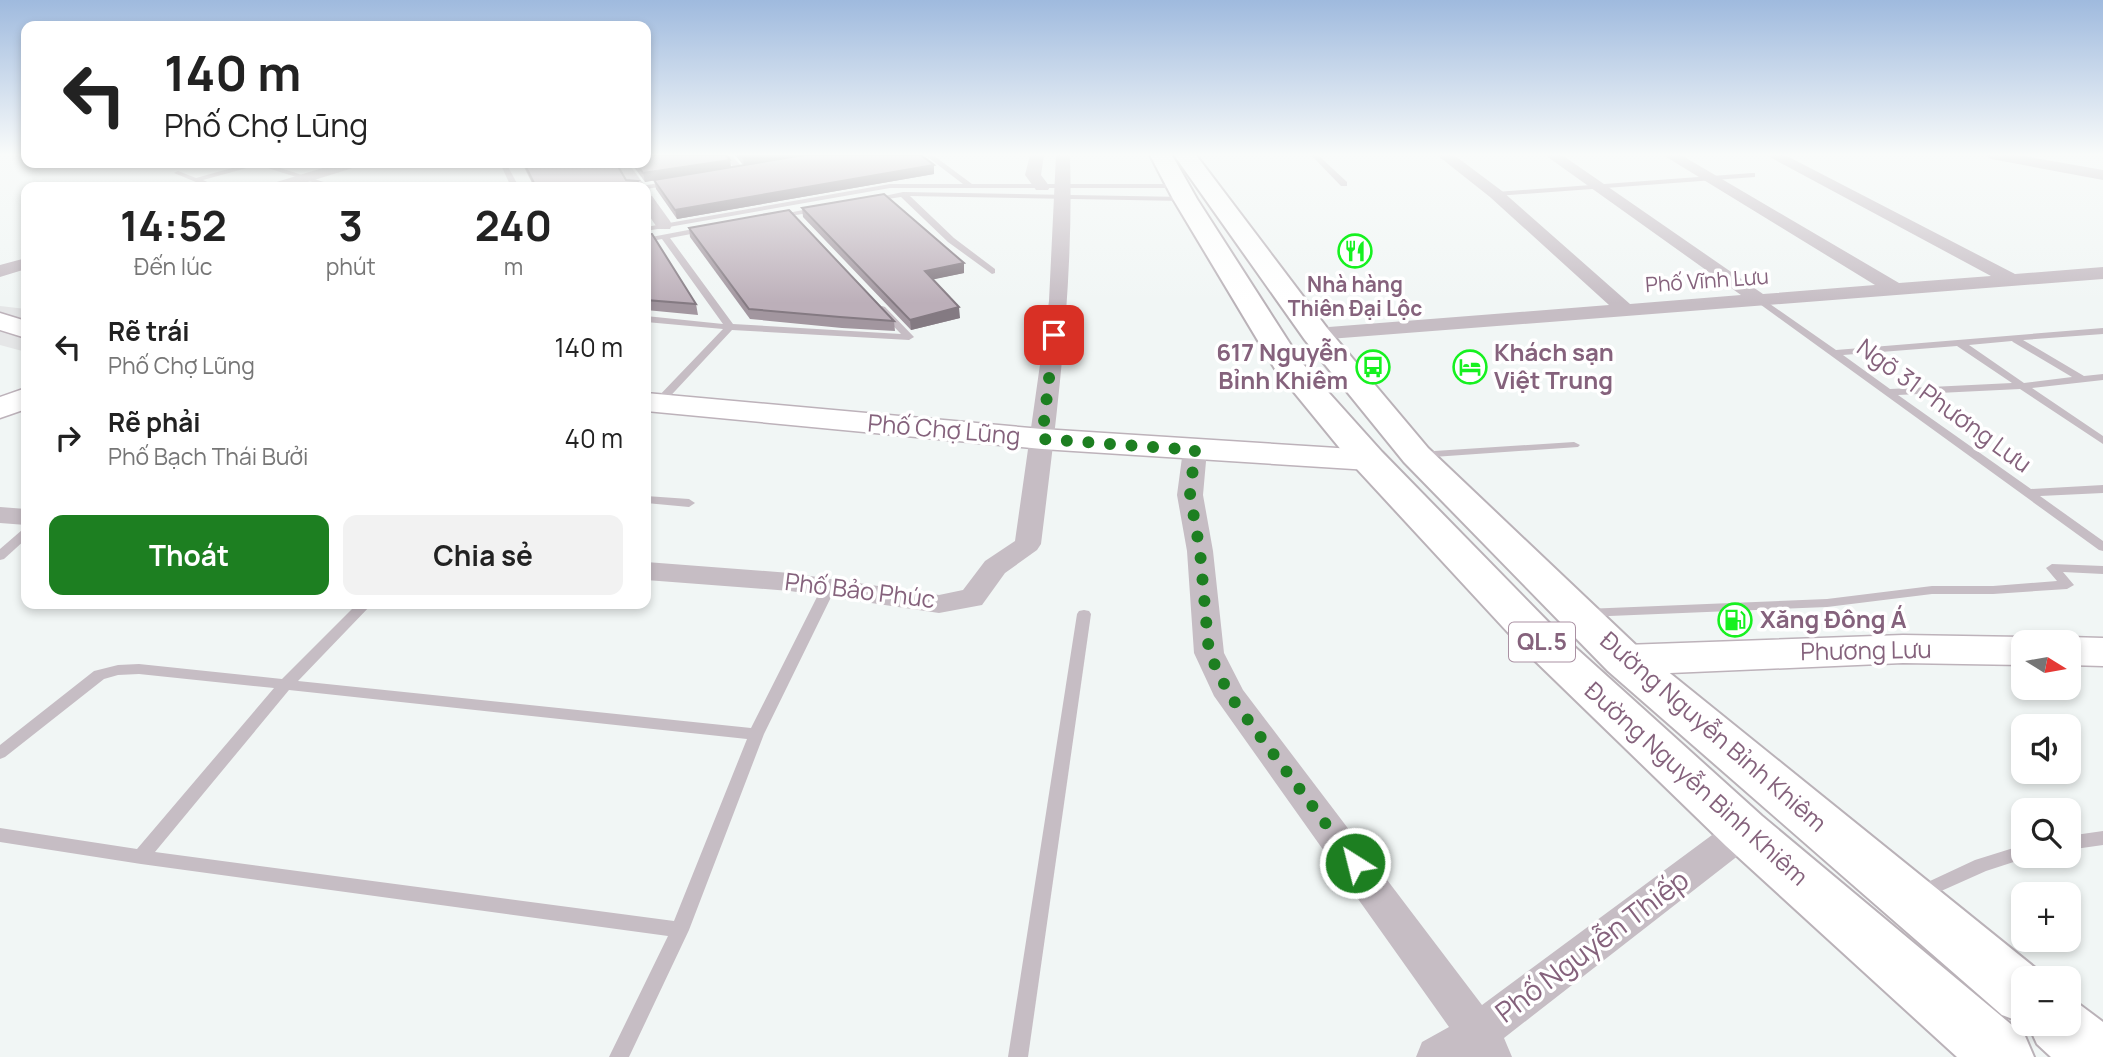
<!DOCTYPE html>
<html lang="vi">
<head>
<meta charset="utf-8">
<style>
	body { margin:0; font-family:Manrope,sans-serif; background:#f2f2f2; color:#222; height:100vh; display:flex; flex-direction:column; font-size:26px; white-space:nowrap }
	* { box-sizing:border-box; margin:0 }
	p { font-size:23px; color:#767676 }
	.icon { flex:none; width:38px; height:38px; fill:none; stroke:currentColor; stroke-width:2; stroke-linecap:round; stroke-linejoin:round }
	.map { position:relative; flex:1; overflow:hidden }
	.panel { position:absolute; left:21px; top:182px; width:630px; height:427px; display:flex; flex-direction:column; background:#fff; border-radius:14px; box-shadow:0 4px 10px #0003 }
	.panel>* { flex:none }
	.hud { position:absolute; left:21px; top:21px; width:630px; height:147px; border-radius:14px; box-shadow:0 4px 10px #0003; background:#fff; color:#222; overflow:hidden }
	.needle { width:46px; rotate:101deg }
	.controls { position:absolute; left:2011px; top:630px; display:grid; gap:14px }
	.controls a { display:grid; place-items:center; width:70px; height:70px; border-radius:14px; background:#fff; box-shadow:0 4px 10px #0003; font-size:35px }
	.pin { position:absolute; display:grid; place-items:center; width:60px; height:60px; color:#fff; margin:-30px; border-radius:14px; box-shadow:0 4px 10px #0006 }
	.me { position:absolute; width:77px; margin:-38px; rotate:324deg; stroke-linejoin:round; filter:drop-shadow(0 0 5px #0008) }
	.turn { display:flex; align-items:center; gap:24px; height:147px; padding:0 28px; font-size:32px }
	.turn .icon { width:91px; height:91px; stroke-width:2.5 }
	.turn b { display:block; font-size:49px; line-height:60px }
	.eta { display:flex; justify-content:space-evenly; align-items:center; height:119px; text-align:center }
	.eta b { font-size:42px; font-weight:700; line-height:49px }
	.action { display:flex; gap:14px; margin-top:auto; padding:14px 28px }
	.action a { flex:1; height:80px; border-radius:14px; background:#1d7f21; color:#fff; font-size:28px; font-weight:700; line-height:80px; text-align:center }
	.action a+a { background:#f2f2f2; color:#222 }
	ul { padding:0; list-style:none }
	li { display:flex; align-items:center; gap:21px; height:91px; padding:0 28px }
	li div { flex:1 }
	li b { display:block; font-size:26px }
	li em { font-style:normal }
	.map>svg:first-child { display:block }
	.built { fill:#e5e6e7 }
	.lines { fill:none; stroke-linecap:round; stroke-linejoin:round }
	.secondary-casing { stroke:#bdb2ba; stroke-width:3 }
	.highway-casing { stroke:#bab2b8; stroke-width:4 }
	.lane { fill:#c6bdc4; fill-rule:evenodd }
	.street { fill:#c6bdc4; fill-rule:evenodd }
	.secondary { fill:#fff; fill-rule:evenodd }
	.highway { fill:#fff; fill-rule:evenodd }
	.wall { fill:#a2969f }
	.shaded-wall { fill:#847a82 }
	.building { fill:#bcafb9; stroke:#847a82; stroke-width:2 }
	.route { stroke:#1d7f21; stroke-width:12; stroke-dasharray:0 21.6 }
	.labels { text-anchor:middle; stroke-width:7; stroke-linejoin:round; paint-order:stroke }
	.far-street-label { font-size:21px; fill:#85627c; stroke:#fff }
	.far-poi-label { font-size:21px; font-weight:bold; fill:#85627c; stroke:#fff }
	.shield { fill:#fff; stroke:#aa91a3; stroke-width:2 }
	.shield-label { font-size:23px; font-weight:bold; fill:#85627c }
	.poi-label { font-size:24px; font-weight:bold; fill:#85627c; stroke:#fff; text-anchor:start }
	.street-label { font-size:24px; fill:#85627c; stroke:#fff }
	.near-street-label { font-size:28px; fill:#85627c; stroke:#fff }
</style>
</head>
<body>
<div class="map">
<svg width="2103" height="1057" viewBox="0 0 2103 1057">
	<rect width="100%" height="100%" fill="#f1f6f5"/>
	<polygon class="built" points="0,306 26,309 26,352 0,345"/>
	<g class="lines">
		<defs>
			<g id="secondary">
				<polygon points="0,313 26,321 26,338 0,330"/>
				<polygon points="26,388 26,409 0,418 0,397"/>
				<polygon points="646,393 1042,429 1369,450 1381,453 1386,460 1381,467 1369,470 1042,449 646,411"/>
				<polygon points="1903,635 2023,637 2039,642 2023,642 2023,665 1903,663 1624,675 1609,670 1603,660 1609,650 1624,645"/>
				<polygon points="2068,637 2103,638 2103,666 2068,665 2068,642 2052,642"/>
			</g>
			<g id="highway">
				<polygon points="1150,155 1172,155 1197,199 1303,364 1382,452 1557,631 1762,816 2025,1036 2034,1057 1957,1057 1726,846 1527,653 1356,468 1275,369 1173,199"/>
				<polygon points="1174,155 1196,155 1327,328 1428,448 1640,649 2044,975 2045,978 2023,978 2023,1023 2002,1015 1608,671 1404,462 1305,340"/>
				<polygon points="2068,999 2079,1004 2103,1022 2103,1057 2051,1057 2037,1044 2028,1024 2068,1024"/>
			</g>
		</defs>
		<use href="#secondary" class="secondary-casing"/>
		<use href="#highway" class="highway-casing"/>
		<g class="lane">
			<polygon points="724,155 731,155 744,169 744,173 738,173"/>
			<polygon points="925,155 933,155 972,184 1178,184 1182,186 1178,188 890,188 646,231 646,227 890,184 963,184"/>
			<polygon points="1311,155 1318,155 1347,182 1347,186 1341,186"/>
			<polygon points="250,163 265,163 339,187 328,187 258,165 203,180 218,187 208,187 174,173 178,171 196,178"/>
			<polygon points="500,163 506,163 519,187 511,187"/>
			<polygon points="1752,173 1755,173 1755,177 1496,196 1492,194 1496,192"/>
			<polygon points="669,181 672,181 672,185 646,189 637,187"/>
			<polygon points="903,192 1185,197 1189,199 1185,201 910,196 954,238 995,269 995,273 992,274 948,242 901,197 874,201 870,199"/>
			<polygon points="818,207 821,207 821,211 777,218 773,216"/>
			<polygon points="704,227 707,227 707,231 670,238 733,324 901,334 877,309 882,306 885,307 914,337 909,340 732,330 662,405 654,405 653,403 654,401 723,329 646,322 646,316 723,324 662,239 646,242 646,238"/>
			<path d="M1760,297L1836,350L2103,328V334L2023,340L2084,376L2103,374V380L2032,388L2103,436V444L2020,389L1898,395L2031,489L2103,485V493L2040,496L2103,541V551L2099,550L1757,302L1756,300ZM2012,341L2013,342L2072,377L2024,383L1969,345ZM1957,346L2012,383L1890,389L1843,355Z"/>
			<polygon points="1574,442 1580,445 1578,447 1419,458 1413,455 1419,452"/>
			<polygon points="646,496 689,499 695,503 689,507 646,503"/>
			<polygon points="26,529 26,539 4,559 0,560 0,549 22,530"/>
			<polygon points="2052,564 2103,566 2103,574 2063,572 2074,585 2067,589 1993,594 1932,594 1827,607 1585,617 1580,616 1578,613 1580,610 1585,609 1827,599 1932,586 1993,586 2057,581 2046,568"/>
			<path d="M829,583L836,587L764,734L689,930L629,1057H609L668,936L141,864L0,842V828L137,849L274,688L139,674L118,675L104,679L5,757L0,759V745L94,671L118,665L139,664L282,679L357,604H372L298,681L751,728L822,587ZM289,690L747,739L674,921L155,852Z"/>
			<polygon points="1084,610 1089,611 1091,614 1028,1057 1008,1057 1077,614 1079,611"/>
			<polygon points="2103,831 2103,845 2068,850 2068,836"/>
			<polygon points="2023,845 2023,856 2029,857 1986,871 1921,900 1915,898 1912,893 1915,888 1975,860"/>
		</g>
		<g class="street">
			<polygon points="1030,155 1044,155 1041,175 1050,187 1048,190 1036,190 1025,175"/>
			<path d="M1056,155H1070C1074,286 1057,414 1041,544L1037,550L1005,573L982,605L939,613L790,591L646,580V562L790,573L939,595L963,590L985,561L1015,541L1049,301Z"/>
			<polygon points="1437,155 1454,155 1502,191 1630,304 1741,295 1545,155 1562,155 1763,294 1875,285 1663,155 1681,155 1899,283 1991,276 1766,155 1785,155 2015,274 2103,267 2103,279 1316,340 1309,338 1306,334 1309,330 1316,328 1609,305 1490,197"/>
			<polygon points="1984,155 2018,155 2103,170 2103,180 1991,159"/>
			<polygon points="339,163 362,163 359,166 292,187 268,187 270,184"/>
			<polygon points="614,163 628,163 646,187 630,187"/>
			<polygon points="646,194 652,196 670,221 672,225 670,229 658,229 646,211"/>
			<polygon points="26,258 26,269 0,277 0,265"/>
			<polygon points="1195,443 1203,445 1207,450 1203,495 1213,551 1224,653 1243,690 1482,1005 1731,821 1744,817 1757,821 1762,831 1757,841 1504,1038 1512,1057 1416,1057 1422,1042 1449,1027 1214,696 1194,653 1187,551 1177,495 1183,450 1187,445"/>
			<polygon points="0,507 26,509 26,525 0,523"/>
		</g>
		<use href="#secondary" class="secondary"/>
		<use href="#highway" class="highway"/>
	</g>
	<g class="wall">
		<polygon points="735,155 921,155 934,174 677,219 656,189 654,180 645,182 631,163 730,160 731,167 743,165"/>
		<polygon points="522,163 616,163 626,180 638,181 639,187 534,187"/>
		<polygon points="802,208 964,273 933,279 960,318 911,330 803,217"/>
		<polygon points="646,225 647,225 649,234 696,304 698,315 646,310"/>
		<polygon points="689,228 894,321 895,331 842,328 750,319 690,237"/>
	</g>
	<g class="shaded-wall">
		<polygon points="756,155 807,155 744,166 743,158"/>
		<polygon points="730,160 731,168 645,182 643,173"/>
		<polygon points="934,165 934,174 677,219 675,210"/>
		<polygon points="638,181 639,187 628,187"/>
		<polygon points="647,225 649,235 646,236 646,226"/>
		<polygon points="964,263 964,273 926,281 925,271"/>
		<polygon points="959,307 960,318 911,330 910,320"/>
	</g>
	<g class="building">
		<polygon points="646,155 726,155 730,160 643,173 636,163 646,163"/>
		<polygon points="741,155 756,155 743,158"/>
		<polygon points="804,155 921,155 934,165 675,210 654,180"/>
		<polygon points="524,163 616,163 626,180 638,181 628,187 536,187"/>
		<polygon points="884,194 964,263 925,271 959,307 910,320 802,208"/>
		<polygon points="789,210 894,321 840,317 749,309 689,228"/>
		<polygon points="646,234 652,234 696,304 646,300"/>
	</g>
	<linearGradient id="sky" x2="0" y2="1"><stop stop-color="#9fbade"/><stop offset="0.51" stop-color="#f9fbfa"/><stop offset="1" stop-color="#f9fbfa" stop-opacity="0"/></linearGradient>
	<rect width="2103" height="303" fill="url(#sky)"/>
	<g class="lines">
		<polyline class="route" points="1054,335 1042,439 1195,450 1190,495 1200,551 1209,653 1230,696 1355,863"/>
	</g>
	<defs>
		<symbol id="restaurant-ring" viewBox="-11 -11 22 22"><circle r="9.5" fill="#fff" stroke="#16f120" stroke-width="1.5"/><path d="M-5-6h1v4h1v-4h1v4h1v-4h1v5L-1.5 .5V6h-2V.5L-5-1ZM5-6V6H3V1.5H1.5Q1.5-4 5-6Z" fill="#16f120"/></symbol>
		<symbol id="bus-ring" viewBox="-11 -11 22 22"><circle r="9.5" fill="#fff" stroke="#16f120" stroke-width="1.5"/><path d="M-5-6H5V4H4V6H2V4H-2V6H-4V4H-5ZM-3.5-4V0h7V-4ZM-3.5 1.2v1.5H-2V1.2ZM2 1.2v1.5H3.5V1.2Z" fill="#16f120"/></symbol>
		<symbol id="hotel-ring" viewBox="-11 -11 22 22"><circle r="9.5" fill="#fff" stroke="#16f120" stroke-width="1.5"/><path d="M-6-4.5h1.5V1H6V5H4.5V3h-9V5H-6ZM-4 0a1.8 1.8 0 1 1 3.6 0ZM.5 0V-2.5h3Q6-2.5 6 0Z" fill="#16f120"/></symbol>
		<symbol id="fuel-ring" viewBox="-11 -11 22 22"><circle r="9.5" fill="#fff" stroke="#16f120" stroke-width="1.5"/><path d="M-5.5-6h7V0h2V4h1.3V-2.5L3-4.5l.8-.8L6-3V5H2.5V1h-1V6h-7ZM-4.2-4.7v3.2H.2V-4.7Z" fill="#16f120"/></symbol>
	</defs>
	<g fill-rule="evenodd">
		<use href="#restaurant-ring" x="1336" y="232" width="38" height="38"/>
		<use href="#bus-ring" x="1354" y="348" width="38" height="38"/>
		<use href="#hotel-ring" x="1451" y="348" width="38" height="38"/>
		<use href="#fuel-ring" x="1716" y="601" width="38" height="38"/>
	</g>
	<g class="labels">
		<g class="far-street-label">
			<text transform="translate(1707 281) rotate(-4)" y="7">Phố Vĩnh Lưu</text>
		</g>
		<g class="far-poi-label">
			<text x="1355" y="292">Nhà hàng<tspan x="1355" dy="24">Thiên Đại Lộc</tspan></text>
		</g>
		<rect class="shield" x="1509" y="622.5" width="66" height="39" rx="5"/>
		<g class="shield-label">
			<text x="1542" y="650">QL.5</text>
		</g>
		<g class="poi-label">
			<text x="1348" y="361" text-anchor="end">617 Nguyễn<tspan x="1348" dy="28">Bỉnh Khiêm</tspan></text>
			<text x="1494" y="361">Khách sạn<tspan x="1494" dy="28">Việt Trung</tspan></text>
			<text x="1760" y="628">Xăng Đông Á</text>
		</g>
		<g class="street-label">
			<text transform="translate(1944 406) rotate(36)" y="8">Ngõ 31 Phương Lưu</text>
			<text transform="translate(944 430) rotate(5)" y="8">Phố Chợ Lũng</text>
			<text transform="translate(860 591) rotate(7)" y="8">Phố Bảo Phúc</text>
			<text transform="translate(1866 651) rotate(-1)" y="8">Phương Lưu</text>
			<text transform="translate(1713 732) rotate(41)" y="8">Đường Nguyễn Bỉnh Khiêm</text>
			<text transform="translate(1696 784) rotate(42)" y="8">Đường Nguyễn Bình Khiêm</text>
		</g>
		<g class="near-street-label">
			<text transform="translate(1592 946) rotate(-37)" y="10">Phố Nguyễn Thiếp</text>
		</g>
	</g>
</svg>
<div class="controls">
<a><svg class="needle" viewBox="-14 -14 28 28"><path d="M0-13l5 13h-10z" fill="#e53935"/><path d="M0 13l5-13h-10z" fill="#767676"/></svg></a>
<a><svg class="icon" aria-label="sound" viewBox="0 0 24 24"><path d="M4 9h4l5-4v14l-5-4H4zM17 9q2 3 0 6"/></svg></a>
<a><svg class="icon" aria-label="search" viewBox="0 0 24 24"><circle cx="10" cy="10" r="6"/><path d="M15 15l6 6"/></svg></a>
<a>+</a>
<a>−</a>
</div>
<div class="pin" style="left:1054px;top:335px;background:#d93025"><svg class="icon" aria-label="arrive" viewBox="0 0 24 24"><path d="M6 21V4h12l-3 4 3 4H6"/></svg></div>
<svg class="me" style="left:1355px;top:863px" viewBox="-20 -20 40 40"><circle r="17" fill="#1d7f21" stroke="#fff" stroke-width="3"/><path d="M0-11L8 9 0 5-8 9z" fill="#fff"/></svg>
<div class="hud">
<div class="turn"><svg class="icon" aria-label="left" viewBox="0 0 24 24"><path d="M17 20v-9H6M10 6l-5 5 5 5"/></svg><div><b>140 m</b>Phố Chợ Lũng</div></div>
</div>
<section class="panel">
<div class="eta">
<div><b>14:52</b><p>Đến lúc</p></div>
<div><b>3</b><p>phút</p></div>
<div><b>240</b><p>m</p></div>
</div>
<ul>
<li><svg class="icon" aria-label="left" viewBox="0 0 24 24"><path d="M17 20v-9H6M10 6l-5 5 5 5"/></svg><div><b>Rẽ trái</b><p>Phố Chợ Lũng</p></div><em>140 m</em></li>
<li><svg class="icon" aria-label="right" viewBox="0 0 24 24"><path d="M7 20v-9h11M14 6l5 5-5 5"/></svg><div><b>Rẽ phải</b><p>Phố Bạch Thái Bưởi</p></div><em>40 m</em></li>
</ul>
<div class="action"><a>Thoát</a><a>Chia sẻ</a></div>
</section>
</div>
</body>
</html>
